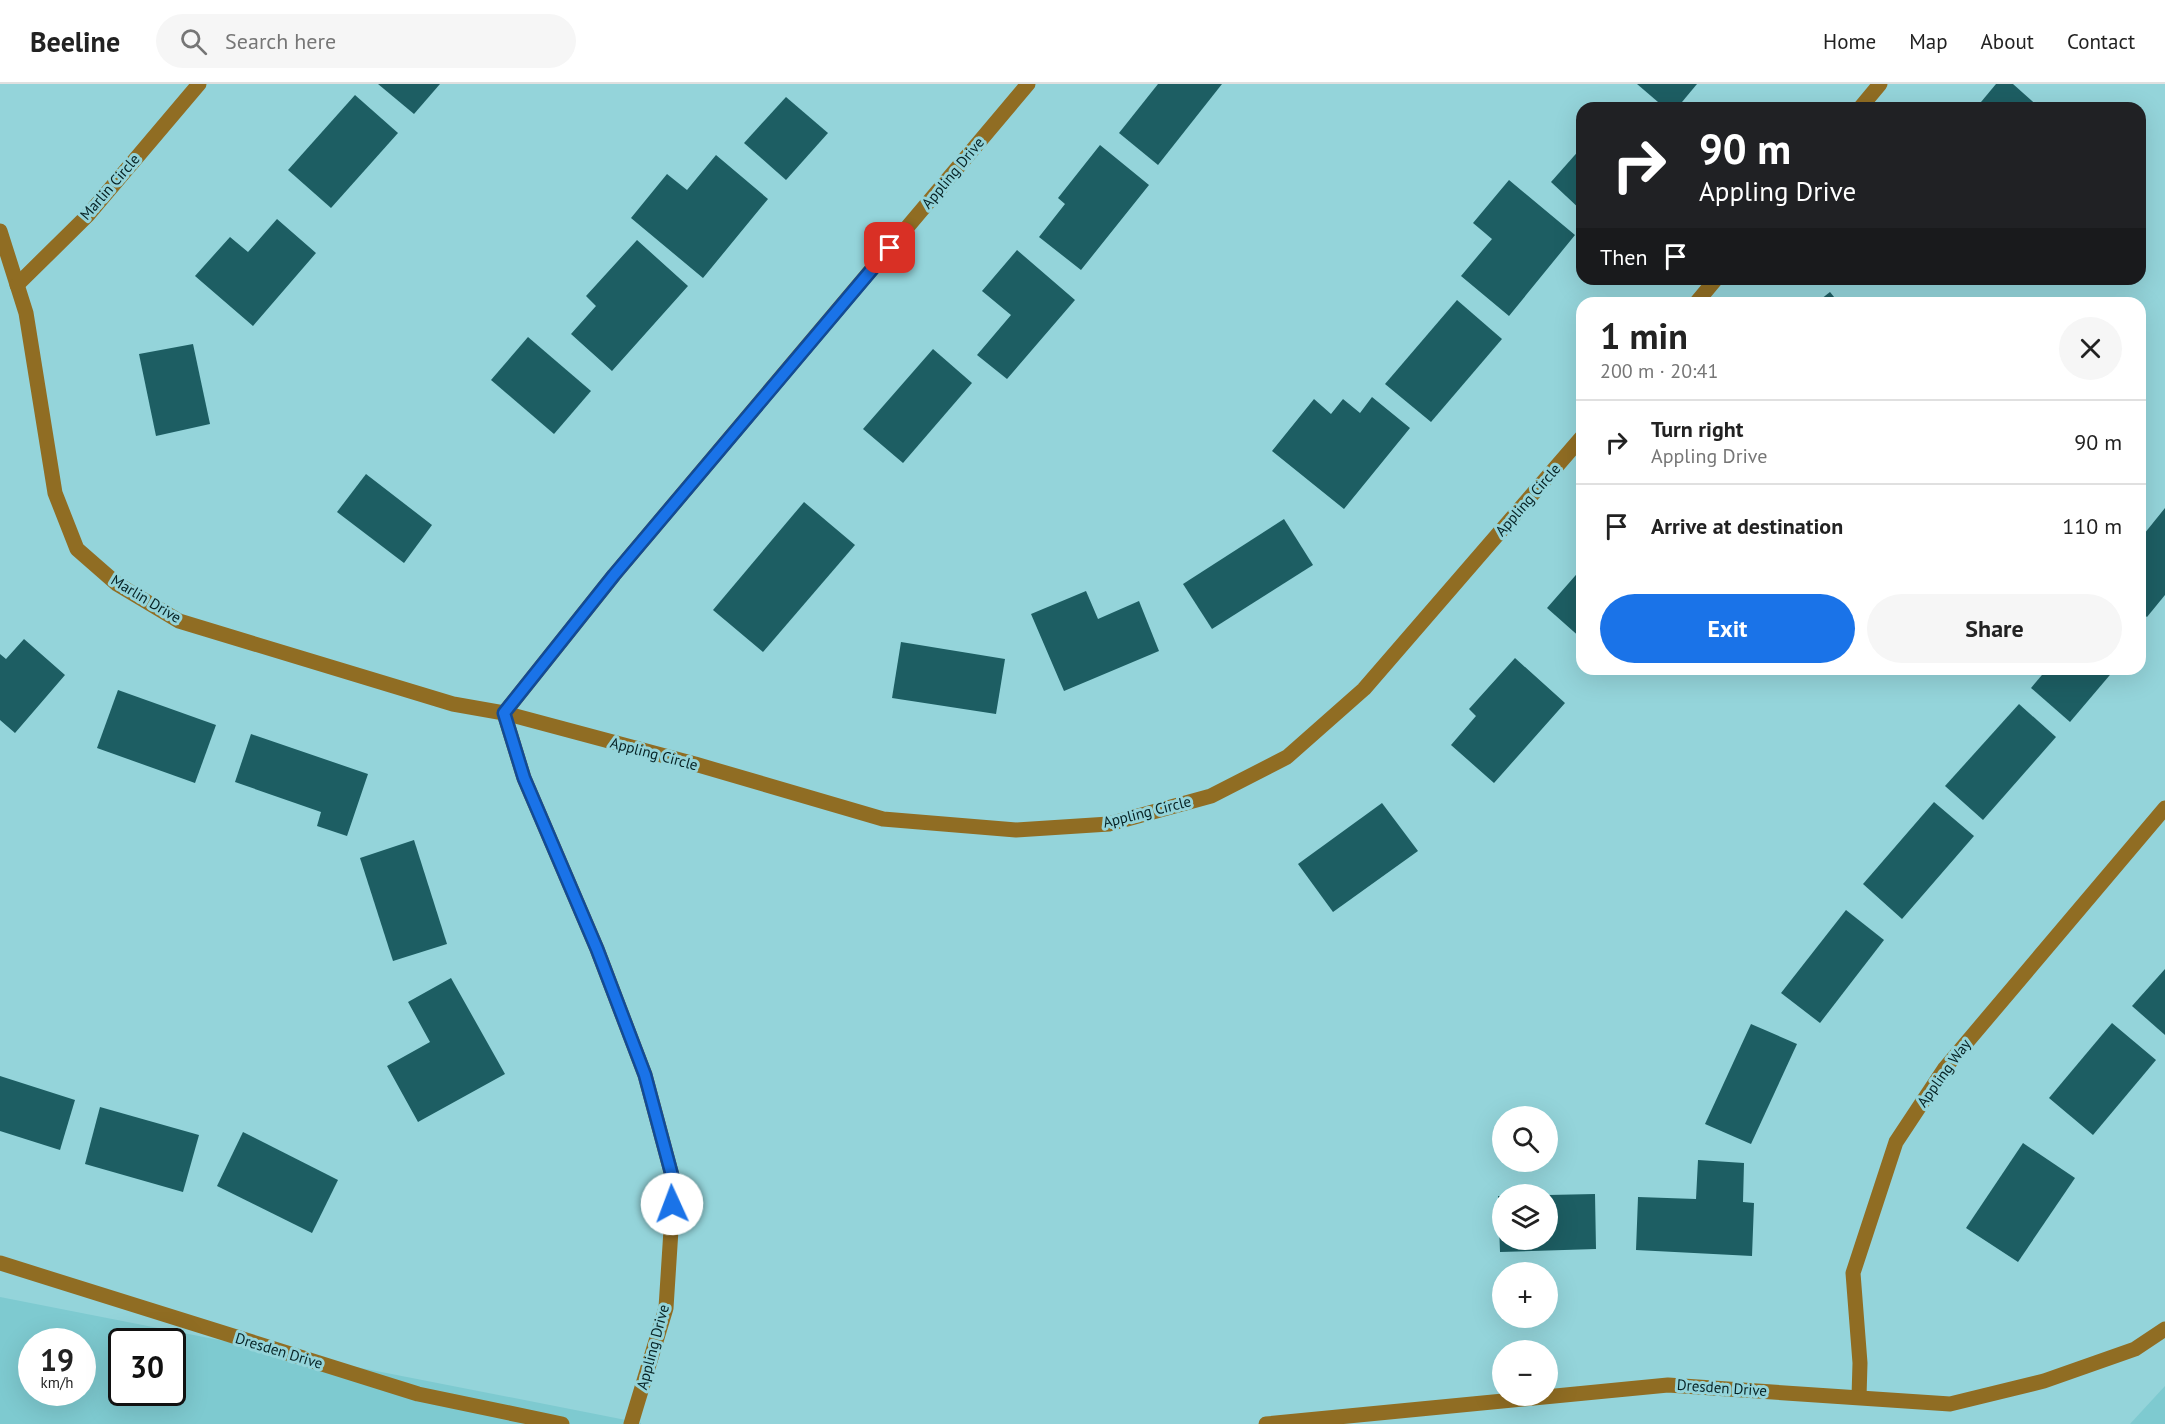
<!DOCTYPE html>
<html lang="en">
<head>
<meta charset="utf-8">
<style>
	body { margin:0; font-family:"PT Sans",sans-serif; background:#f6f6f6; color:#222; height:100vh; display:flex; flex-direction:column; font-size:22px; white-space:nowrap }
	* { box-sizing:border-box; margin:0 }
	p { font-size:20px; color:#767676 }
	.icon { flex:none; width:33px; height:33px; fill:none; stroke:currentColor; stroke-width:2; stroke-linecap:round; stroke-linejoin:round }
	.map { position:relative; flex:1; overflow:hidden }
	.details { position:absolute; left:1576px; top:213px; width:570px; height:378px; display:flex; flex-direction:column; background:#fff; border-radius:18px; box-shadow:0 6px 24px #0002 }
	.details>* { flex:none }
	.banner { position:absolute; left:1576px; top:18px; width:570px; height:183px; border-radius:18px; box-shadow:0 6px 24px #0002; background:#202124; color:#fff; overflow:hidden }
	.tools { position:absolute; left:1492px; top:1022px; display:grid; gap:12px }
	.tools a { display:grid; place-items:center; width:66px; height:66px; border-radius:50%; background:#fff; box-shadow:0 6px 24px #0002; font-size:30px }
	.speed { position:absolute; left:18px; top:1244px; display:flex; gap:12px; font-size:30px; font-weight:700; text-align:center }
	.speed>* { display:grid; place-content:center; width:78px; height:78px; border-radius:50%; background:#fff; box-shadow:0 6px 24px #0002; line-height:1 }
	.speed small { font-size:15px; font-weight:400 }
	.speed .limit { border:3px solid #111; border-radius:9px; background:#fff; color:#111 }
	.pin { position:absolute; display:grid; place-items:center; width:51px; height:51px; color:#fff; margin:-26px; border-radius:12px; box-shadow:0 3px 9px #0006 }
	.me { position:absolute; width:66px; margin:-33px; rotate:358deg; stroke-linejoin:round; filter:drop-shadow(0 0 4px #0008) }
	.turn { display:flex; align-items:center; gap:21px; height:126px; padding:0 24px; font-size:27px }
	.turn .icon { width:78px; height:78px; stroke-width:2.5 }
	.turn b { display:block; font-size:42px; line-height:51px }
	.then { display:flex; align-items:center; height:57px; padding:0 24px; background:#0003; gap:12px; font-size:22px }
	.round { display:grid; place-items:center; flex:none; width:63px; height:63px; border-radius:32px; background:#f6f6f6 }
	.summary { display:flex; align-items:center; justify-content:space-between; height:102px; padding:0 24px }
	h1 { font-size:36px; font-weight:600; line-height:45px }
	.cta { display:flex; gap:12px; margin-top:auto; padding:12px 24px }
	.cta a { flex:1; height:69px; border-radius:36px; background:#1a73e8; color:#fff; font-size:24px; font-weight:600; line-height:69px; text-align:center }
	.cta a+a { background:#f6f6f6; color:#222 }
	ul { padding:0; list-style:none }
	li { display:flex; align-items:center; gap:18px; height:84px; padding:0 24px; border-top:2px solid #e0e0e0 }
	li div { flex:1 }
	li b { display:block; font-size:22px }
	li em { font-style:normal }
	header { display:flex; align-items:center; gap:36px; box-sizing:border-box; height:84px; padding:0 30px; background:#fff; border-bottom:2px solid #e0e0e0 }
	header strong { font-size:28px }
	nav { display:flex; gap:33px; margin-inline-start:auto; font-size:21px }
	.search { width:420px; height:54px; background:#f6f6f6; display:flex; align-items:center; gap:15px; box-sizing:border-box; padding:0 21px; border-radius:33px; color:#767676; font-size:22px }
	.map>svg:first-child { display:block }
	.built { fill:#7ecad0; fill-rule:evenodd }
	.building { fill:#1d5e63 }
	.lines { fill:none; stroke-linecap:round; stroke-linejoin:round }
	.minor { stroke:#906d23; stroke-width:15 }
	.route-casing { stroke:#114b97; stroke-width:15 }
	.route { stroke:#1a73e8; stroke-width:10 }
	.labels { text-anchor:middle; stroke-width:6; stroke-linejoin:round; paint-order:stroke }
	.street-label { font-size:15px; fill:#072325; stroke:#94d4da }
</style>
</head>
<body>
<header>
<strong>Beeline</strong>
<div class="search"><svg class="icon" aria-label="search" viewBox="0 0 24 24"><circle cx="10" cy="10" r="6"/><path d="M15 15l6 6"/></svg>Search here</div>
<nav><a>Home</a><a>Map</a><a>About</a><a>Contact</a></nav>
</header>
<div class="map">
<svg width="2165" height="1340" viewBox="0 0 2165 1340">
	<rect width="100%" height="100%" fill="#94d4da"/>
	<g class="built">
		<path d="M0,1213L641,1339V1340H0ZM32,1257H82V1308H32ZM122,1257H172V1308H122Z"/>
		<polygon points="2165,1302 2165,1340 2130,1340"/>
	</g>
	<g class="building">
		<polygon points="378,0 440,0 414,30"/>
		<polygon points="1158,0 1222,0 1158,81 1119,49"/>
		<polygon points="1637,0 1697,0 1677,24 1665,24"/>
		<polygon points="1996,0 2013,0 2040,24 1976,24"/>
		<polygon points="355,11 398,49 331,124 288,86"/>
		<polygon points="786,13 828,49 786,96 744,59"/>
		<polygon points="1100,61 1149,101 1081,186 1039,153 1065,120 1058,114"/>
		<polygon points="1582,63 1582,127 1551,98"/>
		<polygon points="716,71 768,115 703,194 631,134 667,90 687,106"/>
		<polygon points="1509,96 1575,151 1509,232 1461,192 1492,155 1473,139"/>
		<polygon points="277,135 316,169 253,242 195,192 230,153 248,168"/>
		<polygon points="637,156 688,202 612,287 571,250 596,222 586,212"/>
		<polygon points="1017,166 1075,216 1007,295 977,271 1011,231 982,207"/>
		<polygon points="1830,208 1839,219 1816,219"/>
		<polygon points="1457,216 1502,255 1431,338 1385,300"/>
		<polygon points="528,253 591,307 554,350 491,296"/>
		<polygon points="193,260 210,340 156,352 139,270"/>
		<polygon points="933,265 972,299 903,379 863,345"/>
		<polygon points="1372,313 1410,344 1344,425 1272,367 1314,315 1331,330 1343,315 1360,329"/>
		<polygon points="366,390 432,441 404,479 337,428"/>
		<polygon points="804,418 855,461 763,568 713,526"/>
		<polygon points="2165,424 2165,511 2147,533 2140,528 2140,455"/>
		<polygon points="1284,435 1313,481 1212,545 1183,500"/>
		<polygon points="1582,484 1582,555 1547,524"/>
		<polygon points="1086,507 1098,535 1139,517 1159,567 1064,607 1031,530"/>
		<polygon points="24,555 65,591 15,649 0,636 0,570 6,575"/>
		<polygon points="901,558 1005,575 996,630 892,614"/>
		<polygon points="1515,574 1565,619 1494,699 1451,661 1476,632 1469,625"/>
		<polygon points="2047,585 2115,585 2070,638 2031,604"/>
		<polygon points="118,606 216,641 195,699 97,664"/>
		<polygon points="2019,620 2056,653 1983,736 1945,702"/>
		<polygon points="251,650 368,690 347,752 317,742 321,728 235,698"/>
		<polygon points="1934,718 1974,752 1902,835 1863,800"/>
		<polygon points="1382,719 1418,767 1333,828 1298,780"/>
		<polygon points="414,756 447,860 393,877 360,774"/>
		<polygon points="1846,826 1884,856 1820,939 1781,909"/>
		<polygon points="2165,885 2165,951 2132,922"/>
		<polygon points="451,894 505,990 418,1038 387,982 430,958 408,918"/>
		<polygon points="2112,939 2156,976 2093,1051 2049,1014"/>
		<polygon points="1751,940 1797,960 1751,1060 1705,1040"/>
		<polygon points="0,992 75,1016 60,1066 0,1047"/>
		<polygon points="100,1023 199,1051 183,1108 85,1080"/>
		<polygon points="243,1048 338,1096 312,1149 217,1102"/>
		<polygon points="2023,1059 2075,1094 2018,1178 1966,1144"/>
		<polygon points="1698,1076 1744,1079 1743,1118 1754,1119 1752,1172 1636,1166 1638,1113 1696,1115"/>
		<polygon points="1595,1110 1596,1165 1500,1168 1498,1112 1503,1112 1503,1155 1548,1155 1548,1111"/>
	</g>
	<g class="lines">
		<g class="minor">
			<polyline points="1860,24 1880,0"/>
			<polyline points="0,147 26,229 55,409 77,465 117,500 179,537 453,620 504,629 695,680 883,735 1016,746 1109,740 1211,712 1287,673 1364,605 1582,353"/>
			<polyline points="17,201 88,131 199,0"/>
			<polyline points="1696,219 1716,195"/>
			<polyline points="0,1179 418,1310 562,1340"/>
			<polyline points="1859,1313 1860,1279 1853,1189 1896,1058 1945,984 2165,724"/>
			<polyline points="631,1340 666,1224 674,1099 645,991 597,865 524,694 504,629 614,491 1028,0"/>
			<polyline points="1266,1340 1668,1301 1950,1320 2044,1297 2135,1265 2165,1245"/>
		</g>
	</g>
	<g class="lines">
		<defs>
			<polyline id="route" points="672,1120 674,1099 645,991 597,865 524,694 504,629 614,491 890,164"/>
		</defs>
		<use href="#route" class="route-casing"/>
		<use href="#route" class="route"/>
	</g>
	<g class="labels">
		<g class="street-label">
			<text transform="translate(953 89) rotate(-50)" y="5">Appling Drive</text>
			<text transform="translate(110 103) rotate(-49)" y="5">Marlin Circle</text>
			<text transform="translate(1528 416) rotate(-49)" y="5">Appling Circle</text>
			<text transform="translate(146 515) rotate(31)" y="5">Marlin Drive</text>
			<text transform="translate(654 670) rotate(15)" y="5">Appling Circle</text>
			<text transform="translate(1147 728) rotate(-14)" y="5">Appling Circle</text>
			<text transform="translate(1944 989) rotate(-54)" y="5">Appling Way</text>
			<text transform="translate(653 1263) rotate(-75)" y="5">Appling Drive</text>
			<text transform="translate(279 1267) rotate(17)" y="5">Dresden Drive</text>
			<text transform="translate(1722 1304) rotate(4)" y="5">Dresden Drive</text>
		</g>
	</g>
</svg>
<div class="tools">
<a><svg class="icon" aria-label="search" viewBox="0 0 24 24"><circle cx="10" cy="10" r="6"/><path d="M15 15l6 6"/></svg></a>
<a><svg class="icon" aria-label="layers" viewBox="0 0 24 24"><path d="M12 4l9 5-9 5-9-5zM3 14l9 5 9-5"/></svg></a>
<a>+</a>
<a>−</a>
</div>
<div class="speed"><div>19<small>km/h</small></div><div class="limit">30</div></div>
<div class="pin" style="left:890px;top:164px;background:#d93025"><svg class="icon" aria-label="arrive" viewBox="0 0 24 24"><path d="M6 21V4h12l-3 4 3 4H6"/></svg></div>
<svg class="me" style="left:672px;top:1120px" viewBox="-20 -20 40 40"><circle r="19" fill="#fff"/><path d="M0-13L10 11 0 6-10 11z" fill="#1a73e8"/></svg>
<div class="banner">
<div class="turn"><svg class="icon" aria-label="right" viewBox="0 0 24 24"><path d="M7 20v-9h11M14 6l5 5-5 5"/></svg><div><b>90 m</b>Appling Drive</div></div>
<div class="then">Then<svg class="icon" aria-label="arrive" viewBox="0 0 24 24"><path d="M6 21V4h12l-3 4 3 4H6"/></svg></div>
</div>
<section class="details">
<div class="summary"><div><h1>1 min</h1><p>200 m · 20:41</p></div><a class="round"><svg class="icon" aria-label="close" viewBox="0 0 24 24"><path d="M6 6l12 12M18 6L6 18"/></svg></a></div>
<ul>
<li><svg class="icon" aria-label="right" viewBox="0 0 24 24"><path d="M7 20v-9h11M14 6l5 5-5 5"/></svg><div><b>Turn right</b><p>Appling Drive</p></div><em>90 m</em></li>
<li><svg class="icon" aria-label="arrive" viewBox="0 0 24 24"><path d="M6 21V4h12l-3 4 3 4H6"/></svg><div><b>Arrive at destination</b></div><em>110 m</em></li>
</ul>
<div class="cta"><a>Exit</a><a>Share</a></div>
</section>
</div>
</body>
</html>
